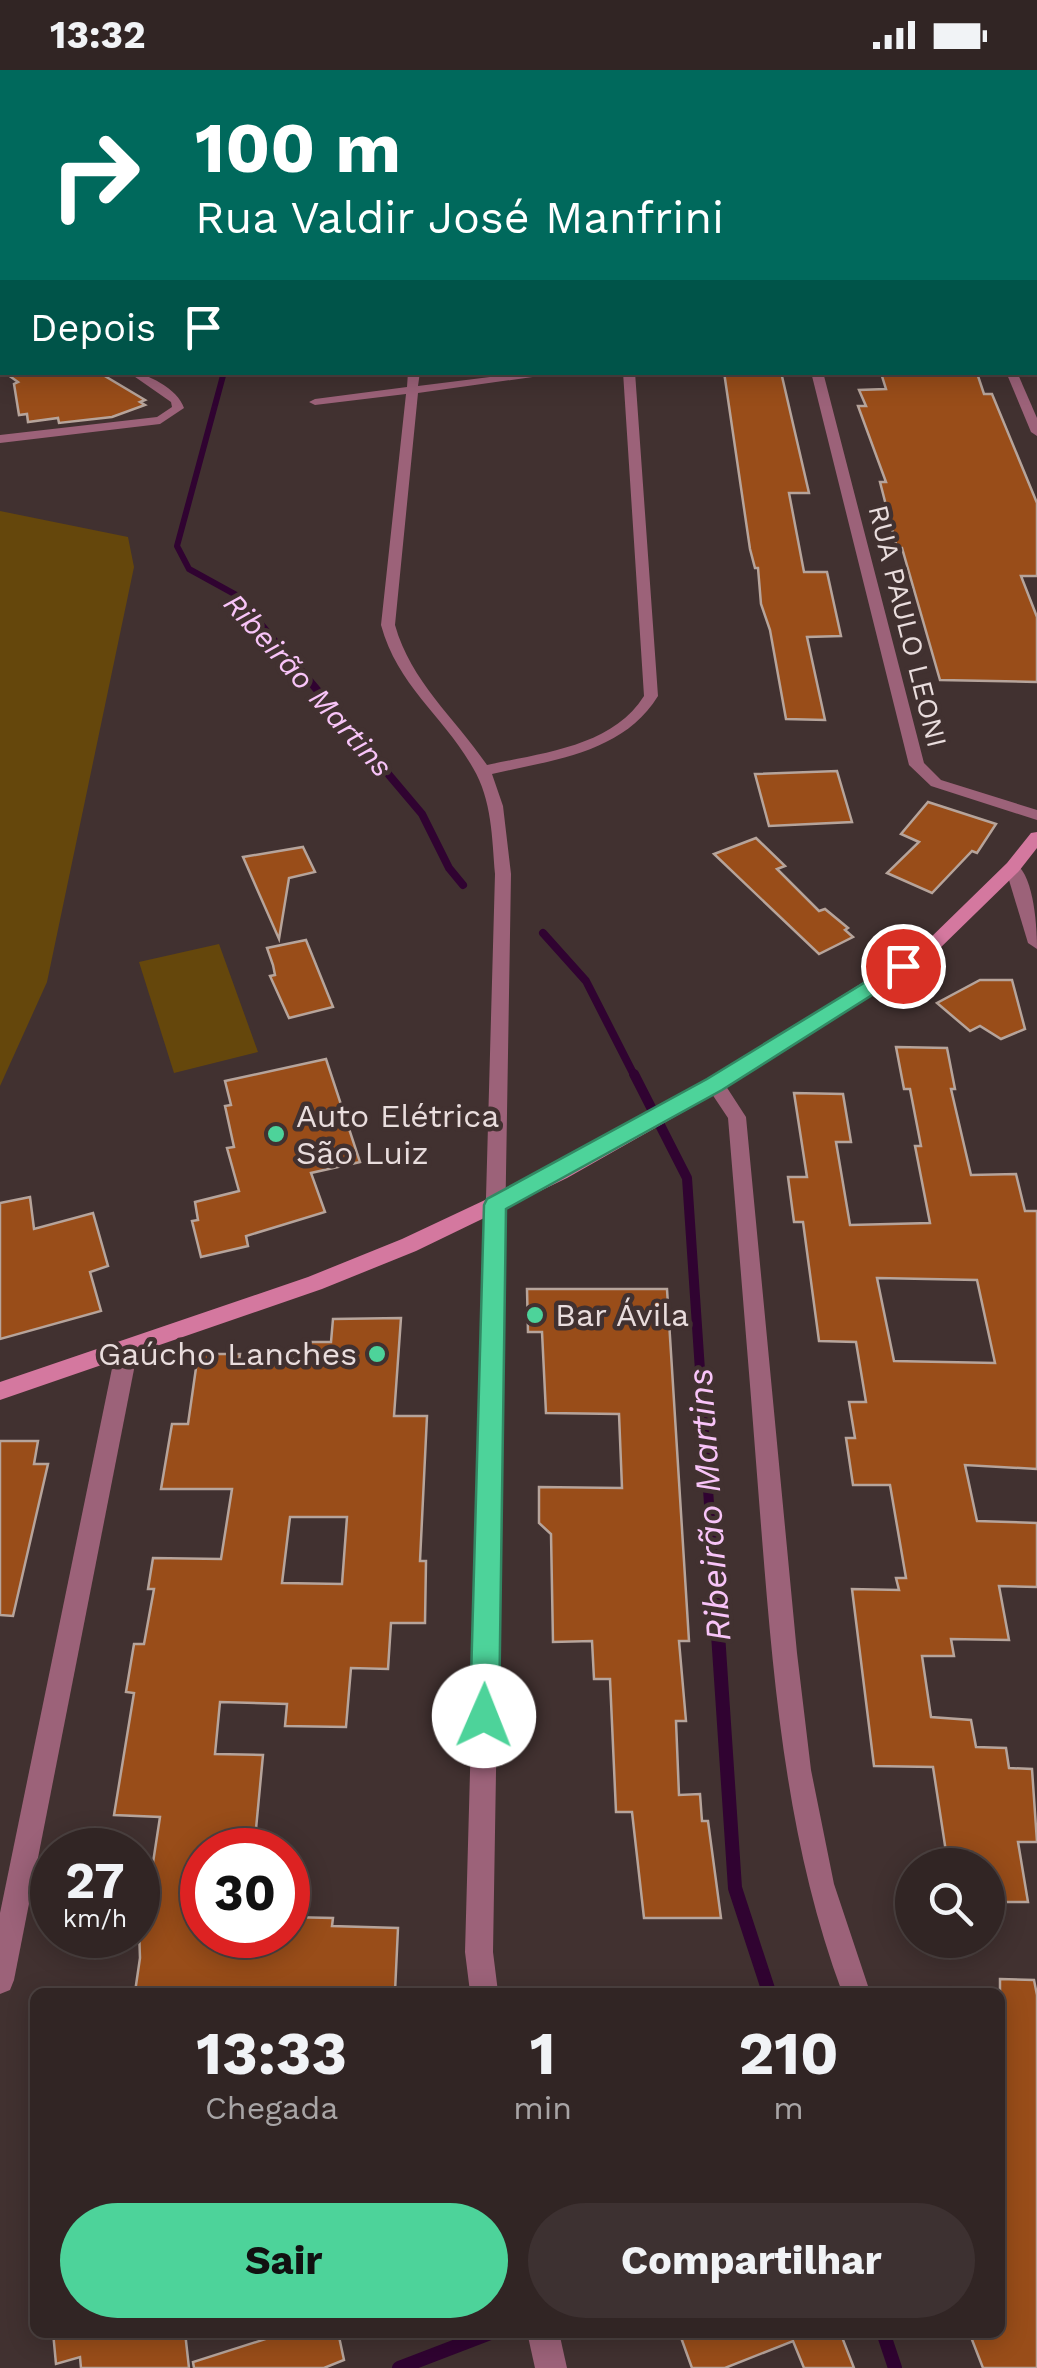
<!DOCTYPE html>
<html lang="pt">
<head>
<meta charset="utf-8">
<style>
	body { margin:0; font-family:"Work Sans",sans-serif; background:#3d3131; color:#f1f3f6; height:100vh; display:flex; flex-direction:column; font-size:38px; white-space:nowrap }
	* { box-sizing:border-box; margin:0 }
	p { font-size:32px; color:#a8a5a6 }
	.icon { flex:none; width:55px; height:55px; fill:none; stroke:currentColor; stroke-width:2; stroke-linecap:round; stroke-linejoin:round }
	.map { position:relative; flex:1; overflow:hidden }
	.sheet { position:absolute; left:30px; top:1918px; width:975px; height:350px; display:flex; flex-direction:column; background:#312524; border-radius:15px; box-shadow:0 5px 25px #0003,0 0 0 2px #4c4241 }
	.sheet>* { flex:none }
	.hud { position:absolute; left:0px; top:0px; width:1038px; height:305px; box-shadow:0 5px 25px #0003,0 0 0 2px #4c4241; background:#00695c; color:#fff; overflow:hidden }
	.tools { position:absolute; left:895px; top:1778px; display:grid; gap:20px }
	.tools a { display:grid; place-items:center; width:110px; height:110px; border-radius:50%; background:#312524; box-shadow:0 5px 25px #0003,0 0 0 2px #4c4241; font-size:50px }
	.speed { position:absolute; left:30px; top:1758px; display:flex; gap:20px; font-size:50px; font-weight:700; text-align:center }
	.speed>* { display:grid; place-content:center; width:130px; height:130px; border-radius:50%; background:#312524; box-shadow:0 5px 25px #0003,0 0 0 2px #4c4241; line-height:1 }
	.speed small { font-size:25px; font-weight:400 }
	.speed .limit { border:15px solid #d22; background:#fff; color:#111 }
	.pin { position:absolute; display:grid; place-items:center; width:85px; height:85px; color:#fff; margin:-42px; border:5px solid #fff; border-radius:50%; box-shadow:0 2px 10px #0007 }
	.me { position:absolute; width:110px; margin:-55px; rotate:1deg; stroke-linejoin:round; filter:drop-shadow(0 0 8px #0008) }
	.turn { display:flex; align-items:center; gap:35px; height:210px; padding:0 30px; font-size:45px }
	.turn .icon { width:130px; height:130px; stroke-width:2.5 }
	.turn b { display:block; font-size:70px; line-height:85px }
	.then { display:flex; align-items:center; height:95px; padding:0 30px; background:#0003; gap:20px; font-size:38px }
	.eta { display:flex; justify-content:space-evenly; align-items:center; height:170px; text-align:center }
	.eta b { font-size:60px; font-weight:700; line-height:70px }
	.button { display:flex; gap:20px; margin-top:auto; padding:20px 30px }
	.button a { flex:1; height:115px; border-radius:60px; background:#4dd39a; color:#111; font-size:40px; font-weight:700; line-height:115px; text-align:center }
	.button a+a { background:#3d3131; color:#f1f3f6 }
	.status { display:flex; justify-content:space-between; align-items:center; height:70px; padding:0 50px; background:#312524; direction:ltr }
	.status svg { height:28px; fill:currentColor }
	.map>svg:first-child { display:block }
	.green { fill:#65470c }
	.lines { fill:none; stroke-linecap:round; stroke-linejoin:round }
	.stream-far3 { stroke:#300331; stroke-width:6 }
	.stream-far2 { stroke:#300331; stroke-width:8 }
	.stream-far1 { stroke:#300331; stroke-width:10 }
	.stream { stroke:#300331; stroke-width:14 }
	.building { fill:#994d19; stroke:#b6a49b; stroke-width:2.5; fill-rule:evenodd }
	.street { fill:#9c6279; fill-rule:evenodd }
	.secondary { fill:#d4789f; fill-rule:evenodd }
	.route { fill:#4dd39a; stroke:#328964; stroke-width:2.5 }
	.poi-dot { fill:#4dd39a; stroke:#413130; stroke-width:4 }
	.labels { text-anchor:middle; stroke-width:9; stroke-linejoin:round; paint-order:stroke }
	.far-street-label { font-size:28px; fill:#e9dddd; stroke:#413130 }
	.far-water-label { font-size:30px; font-style:italic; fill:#f8c4f8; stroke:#413130 }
	.poi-label { font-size:32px; fill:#e9dddd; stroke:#413130; text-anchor:start }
	.water-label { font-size:35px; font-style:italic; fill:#f8c4f8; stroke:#413130 }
</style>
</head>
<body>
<div class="status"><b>13:32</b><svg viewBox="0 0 49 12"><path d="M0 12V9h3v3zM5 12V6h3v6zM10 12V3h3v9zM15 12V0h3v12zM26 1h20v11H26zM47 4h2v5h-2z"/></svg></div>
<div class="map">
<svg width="1037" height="2298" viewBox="0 0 1037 2298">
	<rect width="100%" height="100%" fill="#413130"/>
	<g class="green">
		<polygon points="0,441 128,467 134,497 47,912 0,1016"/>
		<polygon points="219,874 258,982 174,1003 139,892"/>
	</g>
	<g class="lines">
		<polyline class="stream-far3" points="224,302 177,476 189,499 238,526 282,579"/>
		<g class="stream-far2">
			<polyline points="280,576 422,744 449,798 463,815"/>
			<polyline points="543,863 586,911 635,1007"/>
		</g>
		<polyline class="stream-far1" points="634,1004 687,1108 718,1567"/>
		<g class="stream">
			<polyline points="718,1564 735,1818 769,1922"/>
			<polyline points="883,2262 895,2298"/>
			<polyline points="399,2298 493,2262"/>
		</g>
	</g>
	<g class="building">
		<polygon points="4,302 98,302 145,330 140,332 145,335 112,347 59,353 58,348 28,352 27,344 19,345 14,314 18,312"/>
		<polygon points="724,302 781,302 809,423 789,423 804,502 827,502 841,566 807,567 825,650 786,649 770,560 761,534 758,498 755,498 750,479"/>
		<polygon points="881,303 977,303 984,324 992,324 1037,433 1037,506 1021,506 1037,547 1037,612 940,610 902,478 897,478 880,412 886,412 858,336 866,336 859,320 886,319"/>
		<polygon points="837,701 852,752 769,756 755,704"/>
		<polygon points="928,732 996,754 977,783 972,781 932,823 887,803 919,772 901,764"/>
		<polygon points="756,768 785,796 777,799 819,841 825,839 848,858 845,860 853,867 819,884 714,784"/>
		<polygon points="303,777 315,802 289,808 279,869 243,787"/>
		<polygon points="306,870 333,937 289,948 270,906 275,905 273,895 267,878"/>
		<polygon points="980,910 1012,910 1025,959 1001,969 980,956 970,961 937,933"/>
		<path d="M896,977L947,978L955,1019H951L971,1105L1016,1104L1025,1141H1037V1399L965,1395L977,1451L1037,1453V1517L999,1516L1009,1570L951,1569L954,1586H922L931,1647L971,1650L976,1677L1006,1678L1009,1698L1032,1699L1037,1772H1018L1028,1832H988V1795H948L933,1697L874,1696L852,1519L899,1520L896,1508H906L890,1415H853L846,1368H855L849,1332H866L856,1272L819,1271L803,1152H794L788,1107H807L794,1023L843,1024L851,1072H836L850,1155L930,1153L915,1076H921L910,1019H904ZM877,1208L977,1210L995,1293L894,1291Z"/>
		<polygon points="326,989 360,1092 311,1103 325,1142 246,1166 248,1176 201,1187 192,1151 198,1150 195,1132 239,1121 227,1078 234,1077 225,1036 231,1035 225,1011"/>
		<polygon points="30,1127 34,1159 93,1143 108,1196 90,1202 101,1241 0,1269 0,1133"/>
		<polygon points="527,1219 667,1219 689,1571 679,1571 686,1651 676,1651 679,1725 700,1724 702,1751 708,1751 721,1848 644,1848 632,1742 616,1742 610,1609 594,1609 592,1571 553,1572 551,1464 539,1453 539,1417 622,1418 619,1344 546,1343 542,1262 528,1262"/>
		<path d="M401,1248L394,1346H427L420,1491H426L425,1553H391L388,1599L351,1598L346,1657L285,1656L287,1634L220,1632L215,1684L263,1685L254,1780H202V1865H288V1847L333,1848L332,1856L398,1858L395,1922H135L140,1888L138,1831L147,1832L160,1747L114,1745L134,1623L126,1622L134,1574H144L154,1519H148L153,1488L221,1489L232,1419H161L172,1354H188L198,1284H240L239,1290L307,1289L309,1272H331L333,1249ZM290,1447H347L342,1514L282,1513Z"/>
		<polygon points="0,1371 38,1371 34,1394 48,1394 13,1546 0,1545"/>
		<polygon points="1000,1909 1034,1910 1037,1925 1037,2298 983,2298 969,2262 1000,2262"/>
		<polygon points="53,2262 185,2262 189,2298 81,2298 80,2287 56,2294"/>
		<polygon points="271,2262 338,2262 344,2290 324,2298 194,2298 193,2292 272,2267"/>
		<polygon points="679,2262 840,2262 854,2298 804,2298 793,2271 725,2298 692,2298"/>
	</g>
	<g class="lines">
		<g class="street">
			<polygon points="1035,4 1037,5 1037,13 1035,12"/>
			<polygon points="0,15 2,16 2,22 0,22"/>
			<polygon points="0,109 2,110 2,117 0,116"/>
			<path d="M128,302C146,302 178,319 184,338L160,354L0,373V365L157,347L172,337L171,332Z"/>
			<path d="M408,302H420L418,316L531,302H568L418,323L395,555C411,612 455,648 487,695C541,683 612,677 644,626L623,302H635L658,626C623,683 553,690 492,704L503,736L511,804L493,1882L498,1922H470L465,1882L495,804C492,768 492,730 473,698C443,645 398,617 381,555L406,324L315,335L309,332L315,329L407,317Z"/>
			<polygon points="811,302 823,302 924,693 941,710 1037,740 1037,750 931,716 909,695"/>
			<polygon points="1006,302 1017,302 1037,348 1037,366 1031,362"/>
			<path d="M1013,792C1034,802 1037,857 1037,879L1028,873L1005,797Z"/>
			<path d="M715,1008L722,1010L746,1047L797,1583L811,1700L834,1814L870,1922H842C785,1768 773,1606 760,1443C750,1311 739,1180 728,1048L706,1015Z"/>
			<polygon points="127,1270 135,1273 138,1279 14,1910 10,1920 0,1924 0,1843 116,1279 119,1273"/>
			<polygon points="527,2262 559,2262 567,2298 535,2298"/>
		</g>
		<polygon class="secondary" points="1037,762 1037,778 1019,801 936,882 722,1020 567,1108 416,1181 322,1219 0,1330 0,1312 308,1207 402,1169 553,1098 708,1010 924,874 1007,793 1031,763"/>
	</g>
	<polygon class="route" points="903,889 913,896 910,901 722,1020 506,1139 499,1646 495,1656 484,1660 474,1656 470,1646 484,1135 487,1129 707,1009"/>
	<g class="poi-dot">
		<circle cx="276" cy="1064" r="10"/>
		<circle cx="535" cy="1245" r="10"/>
		<circle cx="377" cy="1284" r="10"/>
	</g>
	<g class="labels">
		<g class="far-street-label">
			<text transform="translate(908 556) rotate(76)" y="10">RUA PAULO LEONI</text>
		</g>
		<g class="far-water-label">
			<text transform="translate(308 615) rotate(48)" y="10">Ribeirão Martins</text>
		</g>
		<g class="poi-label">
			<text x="296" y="1057">Auto Elétrica<tspan x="296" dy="37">São Luiz</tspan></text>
			<text x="555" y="1256">Bar Ávila</text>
			<text x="357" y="1295" text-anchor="end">Gaúcho Lanches</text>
		</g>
		<g class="water-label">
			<text transform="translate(709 1435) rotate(-94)" y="12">Ribeirão Martins</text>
		</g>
	</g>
</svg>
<div class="tools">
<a><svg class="icon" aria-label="search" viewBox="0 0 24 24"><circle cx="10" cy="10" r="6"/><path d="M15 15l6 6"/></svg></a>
</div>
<div class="speed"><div>27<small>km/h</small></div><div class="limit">30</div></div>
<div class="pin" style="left:903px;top:896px;background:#d93025"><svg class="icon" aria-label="arrive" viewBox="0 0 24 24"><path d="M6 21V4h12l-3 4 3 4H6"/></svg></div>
<svg class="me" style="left:484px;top:1646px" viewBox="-20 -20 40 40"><circle r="19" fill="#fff"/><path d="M0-13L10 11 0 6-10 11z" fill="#4dd39a"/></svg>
<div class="hud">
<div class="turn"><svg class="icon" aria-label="right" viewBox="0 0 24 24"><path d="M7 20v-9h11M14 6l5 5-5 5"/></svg><div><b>100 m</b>Rua Valdir José Manfrini</div></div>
<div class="then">Depois<svg class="icon" aria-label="arrive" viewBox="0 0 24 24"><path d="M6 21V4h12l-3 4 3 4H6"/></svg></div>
</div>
<section class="sheet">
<div class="eta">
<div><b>13:33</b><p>Chegada</p></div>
<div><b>1</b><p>min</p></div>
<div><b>210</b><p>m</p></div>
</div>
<div class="button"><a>Sair</a><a>Compartilhar</a></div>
</section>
</div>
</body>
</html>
